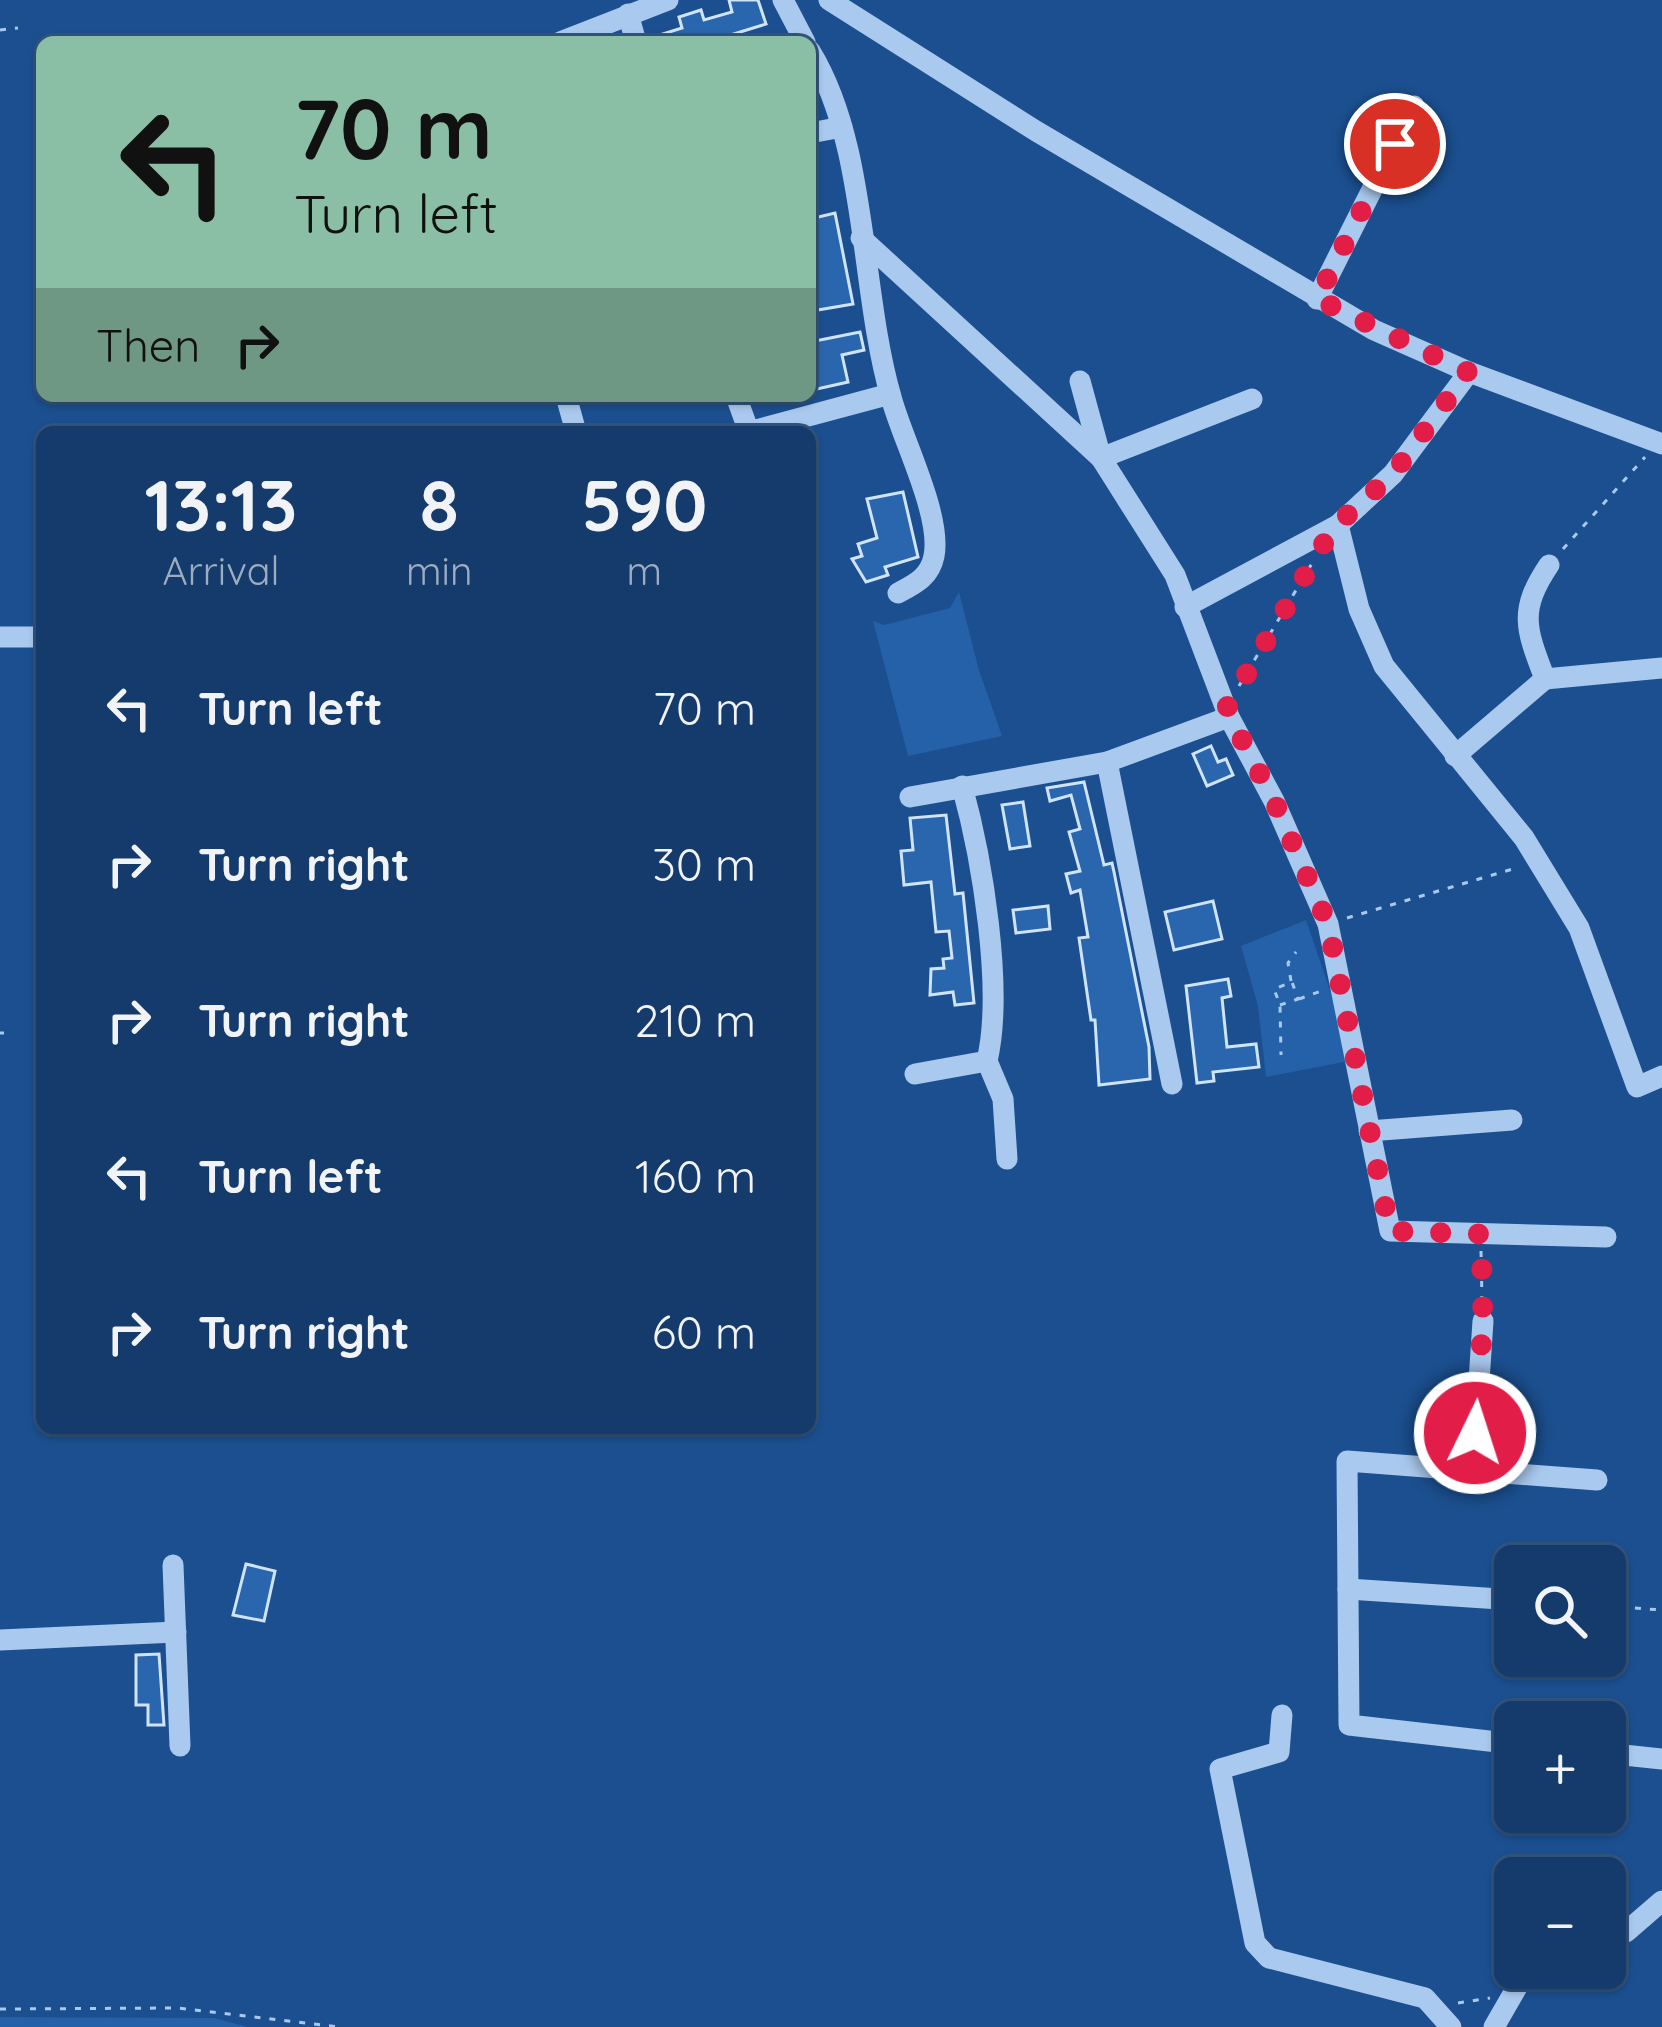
<!DOCTYPE html>
<html lang="en">
<head>
<meta charset="utf-8">
<style>
	body { margin:0; font-family:Quicksand,sans-serif; background:#1d4271; color:#f1f3f6; height:100vh; display:flex; flex-direction:column; font-size:45px; white-space:nowrap }
	* { box-sizing:border-box; margin:0 }
	p { font-size:39px; color:#9dadc1 }
	.icon { flex:none; width:66px; height:66px; fill:none; stroke:currentColor; stroke-width:2; stroke-linecap:round; stroke-linejoin:round }
	.map { position:relative; flex:1; overflow:hidden }
	.panel { position:absolute; left:36px; top:426px; width:780px; height:1008px; display:flex; flex-direction:column; background:#143b6b; border-radius:18px; box-shadow:0 3px 9px #0004,0 0 0 3px #33557e }
	.panel>* { flex:none }
	.top-card { position:absolute; left:36px; top:36px; width:780px; height:366px; border-radius:18px; box-shadow:0 3px 9px #0004,0 0 0 3px #33557e; background:#8abfa5; color:#111; overflow:hidden }
	.fabs { position:absolute; left:1494px; top:1545px; display:grid; gap:24px }
	.fabs a { display:grid; place-items:center; width:132px; height:132px; border-radius:18px; background:#143b6b; box-shadow:0 3px 9px #0004,0 0 0 3px #33557e; font-size:60px }
	.pin { position:absolute; display:grid; place-items:center; width:102px; height:102px; color:#fff; margin:-51px; border:6px solid #fff; border-radius:50%; box-shadow:0 3px 12px #0007 }
	.me { position:absolute; width:132px; margin:-66px; rotate:4deg; stroke-linejoin:round; filter:drop-shadow(0 0 9px #0008) }
	.turn { display:flex; align-items:center; gap:42px; height:252px; padding:0 60px; font-size:54px }
	.turn .icon { width:156px; height:156px; stroke-width:2.5 }
	.turn b { display:block; font-size:84px; line-height:102px }
	.then { display:flex; align-items:center; height:114px; padding:0 60px; background:#0003; gap:24px; font-size:45px }
	.eta { display:flex; justify-content:space-evenly; align-items:center; height:204px; text-align:center }
	.eta b { font-size:72px; font-weight:800; line-height:84px }
	ul { padding:0; list-style:none }
	li { display:flex; align-items:center; gap:36px; height:156px; padding:0 60px }
	li div { flex:1 }
	li b { display:block; font-size:45px }
	li em { font-style:normal }
	.map>svg:first-child { display:block }
	.green { fill:#2461a8 }
	.building { fill:#2a66ad; stroke:#cfe3fa; stroke-width:3 }
	.lines { fill:none; stroke-linecap:round; stroke-linejoin:round }
	.path { stroke:#a9c9ee; stroke-width:3; stroke-dasharray:6 9; stroke-linecap:butt }
	.minor { stroke:#a9c9ee; stroke-width:21 }
	.route { stroke:#e11d48; stroke-width:21; stroke-dasharray:0 37.8 }
</style>
</head>
<body>
<div class="map">
<svg width="1662" height="2027" viewBox="0 0 1662 2027">
	<rect width="100%" height="100%" fill="#1b4f8f"/>
	<g class="green">
		<polygon points="959,592 979,670 1002,736 908,756 873,621 884,625 950,608"/>
		<polygon points="1306,920 1354,1060 1266,1077 1258,1006 1241,946"/>
		<polygon points="0,2017 214,2018 248,2027 0,2027"/>
	</g>
	<g class="building">
		<polygon points="729,0 758,0 766,24 708,42 651,42 650,38 682,28 679,17 701,10 704,20 732,12"/>
		<polygon points="835,213 853,304 818,310 810,269 810,219"/>
		<polygon points="860,332 864,350 842,355 848,382 817,389 815,379 810,381 810,342"/>
		<polygon points="903,492 918,557 885,567 888,575 866,582 852,559 862,556 858,544 877,538 867,499"/>
		<polygon points="1211,746 1218,762 1226,759 1233,775 1207,786 1193,754"/>
		<polygon points="1084,782 1104,865 1112,863 1114,872 1149,1047 1150,1079 1099,1085 1095,1020 1091,1020 1079,938 1088,937 1080,890 1071,893 1066,874 1080,871 1069,832 1080,829 1071,795 1050,801 1047,788"/>
		<polygon points="1023,802 1030,846 1010,849 1002,805"/>
		<polygon points="946,815 955,894 963,893 974,1003 955,1005 953,992 930,995 931,969 944,968 943,959 952,958 949,931 936,932 931,882 904,885 901,851 913,850 910,818"/>
		<polygon points="1213,901 1222,939 1174,950 1165,912"/>
		<polygon points="1048,906 1050,929 1016,933 1013,910"/>
		<polygon points="1228,979 1231,996 1222,998 1227,1047 1256,1044 1259,1067 1213,1072 1214,1081 1197,1083 1186,986"/>
		<polygon points="246,1564 275,1571 264,1621 233,1615"/>
		<polygon points="159,1654 164,1725 148,1725 148,1705 136,1705 136,1655"/>
	</g>
	<g class="lines">
		<g class="path">
			<polyline points="0,30 18,28"/>
			<polyline points="1563,549 1645,457"/>
			<polyline points="1239,686 1314,560"/>
			<polyline points="1347,918 1516,868"/>
			<polyline points="1291,981 1288,963 1296,952"/>
			<polyline points="1299,999 1324,990"/>
			<polyline points="1280,1005 1298,999 1292,982 1274,989 1280,1005 1281,1055"/>
			<polyline points="0,1033 4,1033"/>
			<polyline points="1481,1251 1482,1301"/>
			<polyline points="1605,1606 1662,1610"/>
			<polyline points="1458,2003 1490,1998"/>
			<polyline points="0,2009 177,2008 340,2027"/>
		</g>
		<g class="minor">
			<polyline points="783,0 805,42"/>
			<polyline points="829,0 1036,131 1374,330 1469,372 1662,444"/>
			<polyline points="628,14 636,42"/>
			<polyline points="560,42 668,0"/>
			<path d="M810,51C868,145 860,290 891,397C902,439 942,515 934,556C930,577 915,584 898,593"/>
			<polyline points="810,133 842,127"/>
			<polyline points="861,238 1101,458 1252,399"/>
			<polyline points="1317,299 1414,106"/>
			<polyline points="1080,381 1101,458 1175,575 1229,717 1274,801 1328,924 1390,1231 1606,1237"/>
			<polyline points="566,396 576,432"/>
			<polyline points="736,396 749,432"/>
			<polyline points="749,432 890,394"/>
			<polyline points="1338,525 1359,609 1384,666 1524,838 1579,928 1637,1087 1662,1076"/>
			<polyline points="1185,607 1338,525 1393,474 1469,372"/>
			<polyline points="0,637 42,637"/>
			<polyline points="1545,679 1662,668"/>
			<path d="M1455,756L1545,679C1526,629 1518,611 1549,565"/>
			<polyline points="1107,762 1172,1084"/>
			<polyline points="910,797 1107,762 1229,717"/>
			<polyline points="987,1061 1003,1099 1007,1159"/>
			<path d="M915,1074L987,1061C1004,989 982,858 962,786"/>
			<polyline points="1369,1131 1512,1120"/>
			<polyline points="1473,1471 1483,1321"/>
			<polyline points="173,1565 180,1746"/>
			<polyline points="1348,1589 1515,1600"/>
			<polyline points="0,1640 176,1632"/>
			<polyline points="1282,1715 1279,1752 1220,1769 1255,1943 1269,1958 1425,1998 1451,2027"/>
			<polyline points="1515,1744 1349,1725 1347,1461 1597,1480"/>
			<polyline points="1605,1753 1662,1759"/>
			<polyline points="1605,1938 1626,1932 1662,1901"/>
			<polyline points="1494,2027 1528,1968"/>
		</g>
	</g>
	<g class="lines">
		<polyline class="route" points="1395,144 1317,299 1468,372 1393,474 1333,528 1226,709 1274,801 1328,924 1390,1231 1481,1234 1483,1321 1475,1433"/>
	</g>
</svg>
<div class="fabs">
<a><svg class="icon" aria-label="search" viewBox="0 0 24 24"><circle cx="10" cy="10" r="6"/><path d="M15 15l6 6"/></svg></a>
<a>+</a>
<a>−</a>
</div>
<div class="pin" style="left:1395px;top:144px;background:#d93025"><svg class="icon" aria-label="arrive" viewBox="0 0 24 24"><path d="M6 21V4h12l-3 4 3 4H6"/></svg></div>
<svg class="me" style="left:1475px;top:1433px" viewBox="-20 -20 40 40"><circle r="17" fill="#e11d48" stroke="#fff" stroke-width="3"/><path d="M0-11L8 9 0 5-8 9z" fill="#fff"/></svg>
<div class="top-card">
<div class="turn"><svg class="icon" aria-label="left" viewBox="0 0 24 24"><path d="M17 20v-9H6M10 6l-5 5 5 5"/></svg><div><b>70 m</b>Turn left</div></div>
<div class="then">Then<svg class="icon" aria-label="right" viewBox="0 0 24 24"><path d="M7 20v-9h11M14 6l5 5-5 5"/></svg></div>
</div>
<section class="panel">
<div class="eta">
<div><b>13:13</b><p>Arrival</p></div>
<div><b>8</b><p>min</p></div>
<div><b>590</b><p>m</p></div>
</div>
<ul>
<li><svg class="icon" aria-label="left" viewBox="0 0 24 24"><path d="M17 20v-9H6M10 6l-5 5 5 5"/></svg><div><b>Turn left</b></div><em>70 m</em></li>
<li><svg class="icon" aria-label="right" viewBox="0 0 24 24"><path d="M7 20v-9h11M14 6l5 5-5 5"/></svg><div><b>Turn right</b></div><em>30 m</em></li>
<li><svg class="icon" aria-label="right" viewBox="0 0 24 24"><path d="M7 20v-9h11M14 6l5 5-5 5"/></svg><div><b>Turn right</b></div><em>210 m</em></li>
<li><svg class="icon" aria-label="left" viewBox="0 0 24 24"><path d="M17 20v-9H6M10 6l-5 5 5 5"/></svg><div><b>Turn left</b></div><em>160 m</em></li>
<li><svg class="icon" aria-label="right" viewBox="0 0 24 24"><path d="M7 20v-9h11M14 6l5 5-5 5"/></svg><div><b>Turn right</b></div><em>60 m</em></li>
</ul>
</section>
</div>
</body>
</html>
